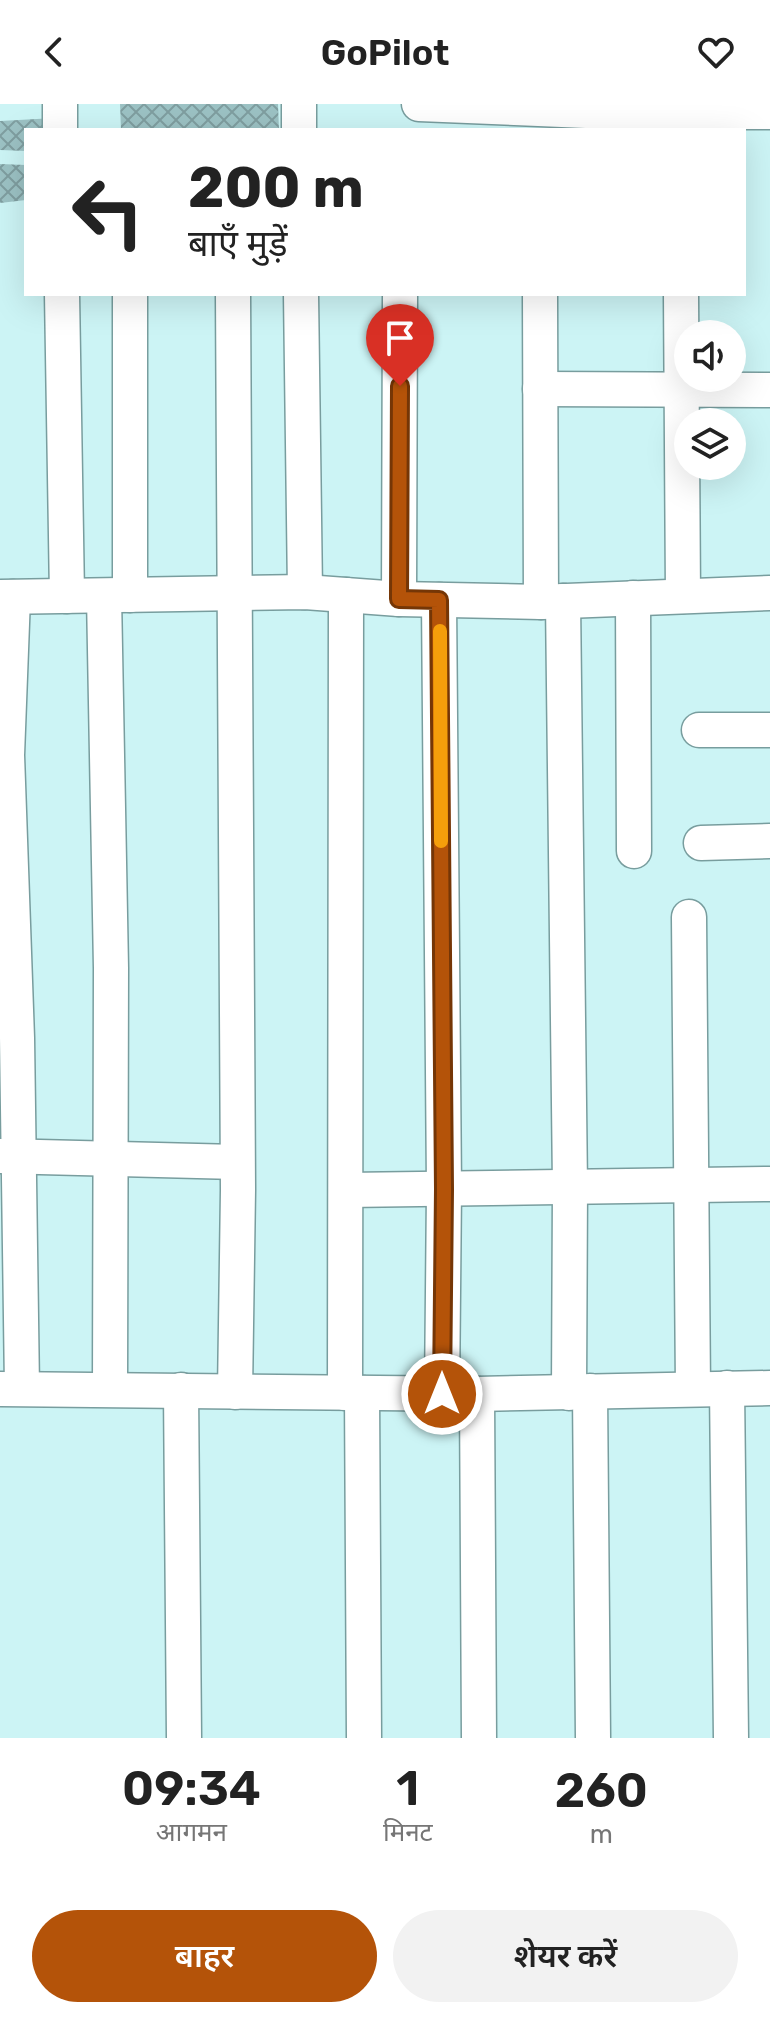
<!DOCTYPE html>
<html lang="hi">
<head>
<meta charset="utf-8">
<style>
	body { margin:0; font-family:Rubik,"Noto Sans Devanagari",sans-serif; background:#f2f2f2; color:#222; height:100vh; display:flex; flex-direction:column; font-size:30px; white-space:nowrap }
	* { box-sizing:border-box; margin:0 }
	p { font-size:26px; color:#767676 }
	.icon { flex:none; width:44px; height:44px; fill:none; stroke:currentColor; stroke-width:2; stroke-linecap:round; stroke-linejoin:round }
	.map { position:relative; height:1634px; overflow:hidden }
	.panel { display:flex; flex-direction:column; background:#fff; flex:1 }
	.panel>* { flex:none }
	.banner { position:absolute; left:24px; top:24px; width:722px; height:168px; border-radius:0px; box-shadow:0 8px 32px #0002; background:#fff; color:#222; overflow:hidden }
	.tools { position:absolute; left:674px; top:216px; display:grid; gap:16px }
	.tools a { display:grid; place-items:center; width:72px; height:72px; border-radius:50%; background:#fff; box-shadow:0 8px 32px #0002; font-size:40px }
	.pin { position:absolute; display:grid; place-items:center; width:68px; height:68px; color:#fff; margin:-82px -34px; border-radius:50% 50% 50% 0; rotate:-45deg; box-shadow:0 0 8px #0007 }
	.pin .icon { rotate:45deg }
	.me { position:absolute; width:88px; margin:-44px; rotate:0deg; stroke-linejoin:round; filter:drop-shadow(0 0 6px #0008) }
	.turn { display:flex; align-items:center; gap:28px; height:168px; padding:0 32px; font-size:36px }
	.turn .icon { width:104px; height:104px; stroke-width:2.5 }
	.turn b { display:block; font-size:56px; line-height:68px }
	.eta { display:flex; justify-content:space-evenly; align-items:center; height:136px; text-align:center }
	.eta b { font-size:48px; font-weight:600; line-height:56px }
	.primary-button { display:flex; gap:16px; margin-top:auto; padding:16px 32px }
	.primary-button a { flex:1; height:92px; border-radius:48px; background:#b45309; color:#fff; font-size:32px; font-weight:600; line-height:92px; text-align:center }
	.primary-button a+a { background:#f2f2f2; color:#222 }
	header { display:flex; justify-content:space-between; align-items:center; height:104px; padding:0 32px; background:#fff; font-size:36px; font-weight:600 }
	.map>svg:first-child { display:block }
	.building { fill:url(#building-cross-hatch) }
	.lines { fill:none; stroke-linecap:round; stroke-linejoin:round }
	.minor-casing { stroke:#789d9e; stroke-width:37 }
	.minor { stroke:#fff; stroke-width:34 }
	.route-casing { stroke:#753606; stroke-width:20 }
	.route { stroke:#b45309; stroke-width:14 }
	.slow { stroke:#f59e0b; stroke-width:14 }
</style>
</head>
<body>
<header><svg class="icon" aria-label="back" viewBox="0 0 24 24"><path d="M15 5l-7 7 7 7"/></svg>GoPilot<svg class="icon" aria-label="heart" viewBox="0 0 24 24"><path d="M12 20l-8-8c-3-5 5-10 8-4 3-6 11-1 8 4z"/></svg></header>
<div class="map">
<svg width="770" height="1634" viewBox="0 0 770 1634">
	<defs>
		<pattern id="building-cross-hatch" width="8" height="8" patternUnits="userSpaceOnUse" patternTransform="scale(2)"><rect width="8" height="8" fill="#9cc2c4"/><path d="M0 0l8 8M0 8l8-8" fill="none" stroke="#7f9ea0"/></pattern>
	</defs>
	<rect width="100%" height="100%" fill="#ccf4f5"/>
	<g class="building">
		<polygon points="120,0 278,0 279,26 121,26"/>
		<polygon points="55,14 55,26 26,26 26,47 0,46 0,17"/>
		<polygon points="0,60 26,61 26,96 0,99"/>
	</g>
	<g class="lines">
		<defs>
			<g id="minor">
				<polyline points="60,0 60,26"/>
				<polyline points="299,0 299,26"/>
				<polyline points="419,0 610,8 770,8"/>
				<polyline points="62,190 67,492"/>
				<polyline points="233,190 238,1086 235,1288"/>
				<polyline points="301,190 305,488"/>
				<polyline points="540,190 541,498"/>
				<polyline points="681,190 683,492"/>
				<polyline points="540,285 770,286"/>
				<polyline points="130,491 130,190"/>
				<polyline points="104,492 111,864 110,1285"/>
				<polyline points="0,493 305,488 399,495 541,498 770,489"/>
				<polyline points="13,493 7,651 17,934 22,1284"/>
				<polyline points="633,494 634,747"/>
				<polyline points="399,495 400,190"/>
				<polyline points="439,496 444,1085 442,1290"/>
				<polyline points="563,497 570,1083 569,1289"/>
				<polyline points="699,626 770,626"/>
				<polyline points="701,739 770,737"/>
				<polyline points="689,813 693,1285"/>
				<polyline points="0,1052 237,1058"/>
				<polyline points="347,1086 770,1080"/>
				<polyline points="727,1284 731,1634"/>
				<polyline points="0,1285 477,1290 770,1284"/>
				<polyline points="181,1286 184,1634"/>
				<polyline points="590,1287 593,1634"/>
				<polyline points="345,1289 346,491"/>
				<polyline points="362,1289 364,1634"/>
				<polyline points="477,1290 479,1634"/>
			</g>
		</defs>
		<use href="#minor" class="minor-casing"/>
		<use href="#minor" class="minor"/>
	</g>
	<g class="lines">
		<defs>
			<polyline id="route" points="400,282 399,495 439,496 444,1085 442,1290"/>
		</defs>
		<use href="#route" class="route-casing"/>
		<use href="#route" class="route"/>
		<polyline class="slow" points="440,527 441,737"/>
	</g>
</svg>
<div class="tools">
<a><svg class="icon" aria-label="sound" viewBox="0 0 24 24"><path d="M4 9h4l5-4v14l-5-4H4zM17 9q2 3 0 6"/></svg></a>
<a><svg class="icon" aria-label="layers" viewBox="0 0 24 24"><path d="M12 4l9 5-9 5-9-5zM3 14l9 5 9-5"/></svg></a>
</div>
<div class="pin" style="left:400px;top:282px;background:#d93025"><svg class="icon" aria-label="arrive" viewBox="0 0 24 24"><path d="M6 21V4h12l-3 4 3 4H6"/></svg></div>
<svg class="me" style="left:442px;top:1290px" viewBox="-20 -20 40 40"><circle r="17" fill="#b45309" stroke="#fff" stroke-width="3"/><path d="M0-11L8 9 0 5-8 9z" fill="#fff"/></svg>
<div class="banner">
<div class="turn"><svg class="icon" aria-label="left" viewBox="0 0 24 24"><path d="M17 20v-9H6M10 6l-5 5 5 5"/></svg><div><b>200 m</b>बाएँ मुड़ें</div></div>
</div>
</div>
<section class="panel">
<div class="eta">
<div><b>09:34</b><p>आगमन</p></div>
<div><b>1</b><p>मिनट</p></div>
<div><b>260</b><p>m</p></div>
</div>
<div class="primary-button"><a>बाहर</a><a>शेयर करें</a></div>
</section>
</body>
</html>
